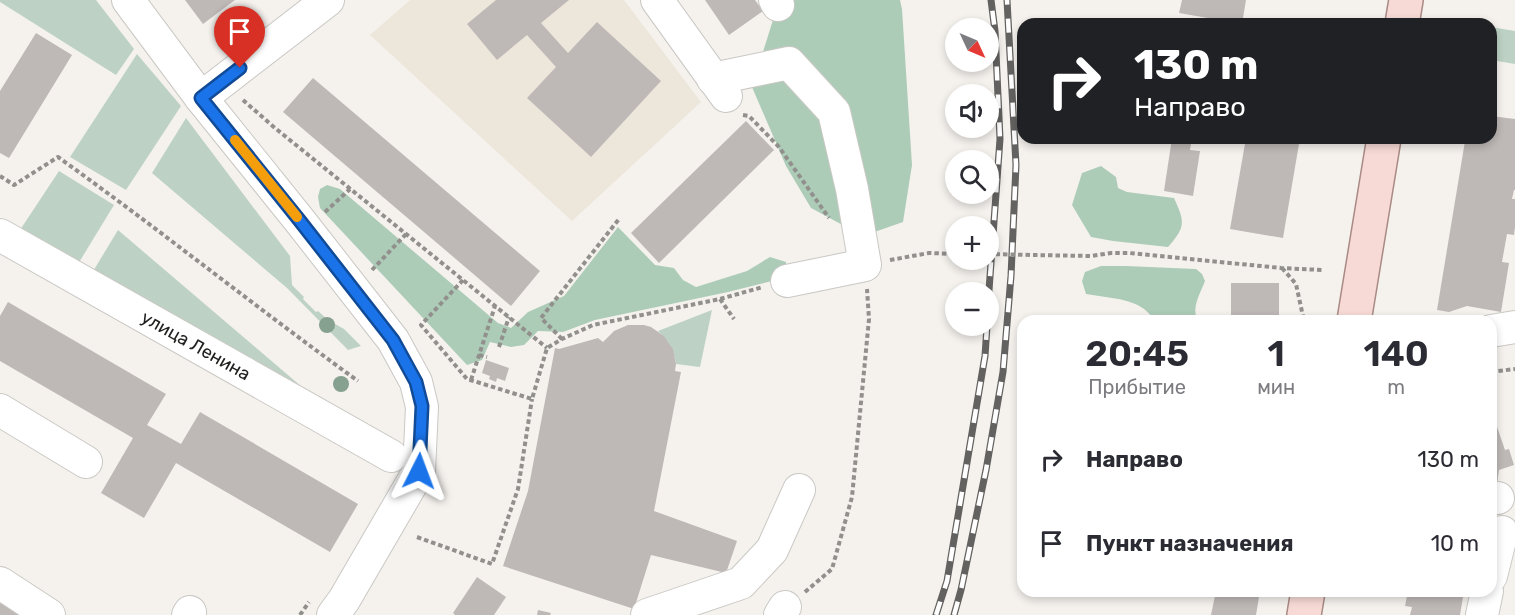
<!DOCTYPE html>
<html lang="ru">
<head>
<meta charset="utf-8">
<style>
	body { margin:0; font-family:Rubik,sans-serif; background:#f7f7f7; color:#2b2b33; height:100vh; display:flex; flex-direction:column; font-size:22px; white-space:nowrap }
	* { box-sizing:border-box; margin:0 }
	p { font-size:20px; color:#7c7c81 }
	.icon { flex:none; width:33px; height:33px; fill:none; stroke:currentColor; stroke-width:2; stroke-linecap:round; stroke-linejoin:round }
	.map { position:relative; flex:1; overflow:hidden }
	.details { position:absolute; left:1017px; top:315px; width:480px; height:282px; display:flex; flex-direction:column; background:#fff; border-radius:18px; box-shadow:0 3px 9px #0003 }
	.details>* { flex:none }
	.guide { position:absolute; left:1017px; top:18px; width:480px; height:126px; border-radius:18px; box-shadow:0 3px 9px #0003; background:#202124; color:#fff; overflow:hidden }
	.needle { width:39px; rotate:134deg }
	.controls { position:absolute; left:945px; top:18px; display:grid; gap:12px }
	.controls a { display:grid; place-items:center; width:54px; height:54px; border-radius:50%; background:#fff; box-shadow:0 3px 9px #0003; font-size:30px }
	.pin { position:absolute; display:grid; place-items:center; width:51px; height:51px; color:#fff; margin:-62px -26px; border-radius:50% 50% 50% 0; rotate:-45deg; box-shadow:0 0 6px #0007 }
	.pin .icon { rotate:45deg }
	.me { position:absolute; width:66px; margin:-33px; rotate:3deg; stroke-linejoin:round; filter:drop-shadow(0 0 4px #0008) }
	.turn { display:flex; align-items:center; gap:21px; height:126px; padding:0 18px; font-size:27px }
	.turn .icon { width:78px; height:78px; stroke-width:2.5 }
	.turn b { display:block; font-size:42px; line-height:51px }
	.eta { display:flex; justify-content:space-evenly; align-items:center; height:102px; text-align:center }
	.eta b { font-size:36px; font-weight:600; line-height:42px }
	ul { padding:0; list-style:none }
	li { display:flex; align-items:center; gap:18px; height:84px; padding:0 18px }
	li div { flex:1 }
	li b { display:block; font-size:22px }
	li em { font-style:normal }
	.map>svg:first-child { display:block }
	.built { fill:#ede6db }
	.green { fill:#bdd2c4 }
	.forest { fill:#adccb8 }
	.building { fill:#beb9b7 }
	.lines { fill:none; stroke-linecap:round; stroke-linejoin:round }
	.minor-casing { stroke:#cac8c4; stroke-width:34 }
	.major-casing { stroke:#a98a84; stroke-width:36 }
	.path { stroke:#92908d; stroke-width:4; stroke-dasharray:4.5 3; stroke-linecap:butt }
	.minor { stroke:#fff; stroke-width:32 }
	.major { stroke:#f7dad6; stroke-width:33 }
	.rail-casing { stroke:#646260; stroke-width:7 }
	.rail { stroke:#fff; stroke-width:4.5; stroke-dasharray:14; stroke-linecap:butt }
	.path-bridge { stroke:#92908d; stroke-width:4; stroke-dasharray:4.5 3; stroke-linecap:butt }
	.tree { fill:#86a18f }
	.route-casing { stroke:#114b97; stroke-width:15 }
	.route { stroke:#1a73e8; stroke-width:10 }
	.slow { stroke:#f59e0b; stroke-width:10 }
	.labels { text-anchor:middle; stroke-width:4.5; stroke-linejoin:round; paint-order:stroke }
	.street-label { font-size:18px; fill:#222120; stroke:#fff }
</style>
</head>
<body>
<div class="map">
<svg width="1515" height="615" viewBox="0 0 1515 615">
	<rect width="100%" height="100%" fill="#f5f2ee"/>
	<polygon class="built" points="410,0 624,0 701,102 572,221 370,35"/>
	<g class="green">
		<polygon points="0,0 96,0 134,49 116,75 0,2"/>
		<polygon points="1491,27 1515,31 1515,64 1491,60"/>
		<polygon points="137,54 181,106 126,190 70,157"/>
		<polygon points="186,118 290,256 292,285 304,297 303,299 316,312 318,311 328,320 344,329 361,346 348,350 287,288 152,173"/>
		<polygon points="59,171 114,205 78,264 20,230"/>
		<polygon points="118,230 330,411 92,273"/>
		<path d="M712,310L700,367L676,364C674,350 669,340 658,331Z"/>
	</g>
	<g class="forest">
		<polygon points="768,0 900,0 902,9 912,165 903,222 863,236 811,208 786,166 752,87 773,20"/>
		<path d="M1101,166L1116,177L1118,188L1127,192L1174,198C1185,222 1186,227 1168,247L1113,241L1091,237L1072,205L1082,173Z"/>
		<polygon points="327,185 340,189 498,323 511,328 528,312 564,296 618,227 655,265 674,268 683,280 696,287 747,271 770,257 786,262 786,272 776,280 728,292 595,320 563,332 538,331 524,345 511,347 490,342 482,360 467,365 320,208 318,197 320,189"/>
		<path d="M1101,266H1126L1196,269L1202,274L1205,281C1200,294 1191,308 1198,321H1155C1140,297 1112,299 1086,294L1082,281L1085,272Z"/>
	</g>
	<g class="building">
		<polygon points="185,0 235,0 203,24"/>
		<polygon points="496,0 569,0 541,23 568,53 597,22 661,81 591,157 527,98 556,67 527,35 497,60 467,24"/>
		<polygon points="705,0 755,0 763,11 729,35"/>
		<polygon points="1182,0 1246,0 1242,24 1179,13"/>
		<polygon points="36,33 72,55 9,158 0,153 0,91"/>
		<polygon points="313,78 540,271 511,306 283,112"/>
		<polygon points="1491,116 1515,119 1515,190 1514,190 1512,199 1515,199 1515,227 1514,235 1507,234 1502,262 1509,263 1501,312 1467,306 1449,312 1437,310 1465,141 1471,138 1491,138"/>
		<polygon points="746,121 774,150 659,263 631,233"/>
		<polygon points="1172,138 1192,138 1190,150 1200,151 1193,196 1164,191"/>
		<polygon points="1246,138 1300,138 1283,238 1230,229"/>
		<rect x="1231" y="283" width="48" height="38"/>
		<polygon points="8,302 166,394 147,425 181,444 200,412 358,504 330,552 176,463 144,518 101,493 133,438 0,361 0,316"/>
		<polygon points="628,325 644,325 651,327 664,336 673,349 676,364 675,371 681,372 654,511 737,541 726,573 651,555 634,609 503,566 528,491 555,348 559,349 598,338 603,342 614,331"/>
		<polygon points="486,360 509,368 505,381 497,378 496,382 489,379 490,376 482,373"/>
		<polygon points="1493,415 1505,450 1509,449 1514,465 1499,470 1497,484 1491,483 1491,416"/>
		<polygon points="477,577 506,597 494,615 455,615 453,613"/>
		<polygon points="1216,591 1260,591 1256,615 1211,615"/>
		<polygon points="1408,591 1464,591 1460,615 1410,615 1412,607 1405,606"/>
		<polygon points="0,597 22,615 0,615"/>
		<polygon points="538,610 551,613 550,615 537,615"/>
	</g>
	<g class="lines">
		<defs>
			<g id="minor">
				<polyline points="128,0 201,98 300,221 393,340 416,382 422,407 419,471 344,600 333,615"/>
				<polyline points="657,0 726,96"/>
				<polyline points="775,0 778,5"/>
				<polyline points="713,79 789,63 834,112 852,189 865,265 787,281"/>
				<polyline points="201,98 328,0"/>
				<path id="s1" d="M0,235L391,456"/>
				<polyline points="1491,331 1515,327"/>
				<polyline points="0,410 86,462"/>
				<polyline points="1491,497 1498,498"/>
				<polyline points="1491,576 1502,532"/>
				<polyline points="0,583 49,615"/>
				<polyline points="188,615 190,612"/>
				<polyline points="647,615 741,583 772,550 799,490"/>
				<polyline points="780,615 785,607"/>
				<polyline points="1482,615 1487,591"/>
			</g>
			<g id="major">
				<polyline points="1402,24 1406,0"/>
				<polyline points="1354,321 1384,138"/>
				<polyline points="1304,615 1308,591"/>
			</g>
		</defs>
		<use href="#minor" class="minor-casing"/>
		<use href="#major" class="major-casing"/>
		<g class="path">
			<polyline points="243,100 275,128 547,348"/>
			<polyline points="743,115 749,116 779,147 829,218"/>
			<path d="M0,176L14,185L58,157C160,230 257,308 358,381"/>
			<polyline points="325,212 350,189"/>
			<polyline points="1033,255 1091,256 1111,253 1129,253 1281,268 1322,270"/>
			<polyline points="890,260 929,253 956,254"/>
			<polyline points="1282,268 1296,284 1304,321"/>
			<polyline points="372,270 406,234"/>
			<polyline points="463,280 421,325 467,379 532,399 547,348 562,339 593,325 720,299 763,287"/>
			<polyline points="720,299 734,319"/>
			<polyline points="562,339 541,318 619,219"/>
			<polyline points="499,347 509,317"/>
			<polyline points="479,355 487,357"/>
			<polyline points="1491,372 1515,369"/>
			<polyline points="471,380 495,306"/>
			<polyline points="417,537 492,564 518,489 532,399"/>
			<polyline points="805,592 832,569 852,497 869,319 867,289"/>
			<polyline points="300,615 309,602"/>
		</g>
		<use href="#minor" class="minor"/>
		<use href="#major" class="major"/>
		<defs>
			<g id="rail">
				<polyline points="988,304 1000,139 995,31 991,0"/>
				<polyline points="936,615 947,581 985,356 987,326"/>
				<polyline points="954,615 961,590 986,470 1003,372 1011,276 1016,165 1007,0"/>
			</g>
		</defs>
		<use href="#rail" class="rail-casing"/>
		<use href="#rail" class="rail"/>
		<polyline class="path-bridge" points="988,254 1033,255"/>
	</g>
	<g class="tree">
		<circle cx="327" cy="325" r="8"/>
		<circle cx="341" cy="384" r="8"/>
	</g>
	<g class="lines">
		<defs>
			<polyline id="route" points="240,68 201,98 300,221 393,340 416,382 422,406 419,471"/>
		</defs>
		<use href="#route" class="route-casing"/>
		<use href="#route" class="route"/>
		<polyline class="slow" points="235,140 297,217"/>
	</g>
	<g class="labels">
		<g class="street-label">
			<text dy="6" stroke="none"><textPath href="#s1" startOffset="225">улица Ленина</textPath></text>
		</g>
	</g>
</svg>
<div class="controls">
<a><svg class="needle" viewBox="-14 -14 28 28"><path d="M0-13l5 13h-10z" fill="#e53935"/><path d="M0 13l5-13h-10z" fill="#7c7c81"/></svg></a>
<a><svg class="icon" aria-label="sound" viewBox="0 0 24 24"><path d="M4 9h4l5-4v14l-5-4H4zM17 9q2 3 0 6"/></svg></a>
<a><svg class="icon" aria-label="search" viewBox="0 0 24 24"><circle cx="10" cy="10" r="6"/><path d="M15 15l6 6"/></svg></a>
<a>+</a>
<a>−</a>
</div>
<div class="pin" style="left:240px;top:68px;background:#d93025"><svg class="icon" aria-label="arrive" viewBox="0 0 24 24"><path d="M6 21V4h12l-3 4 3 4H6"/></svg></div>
<svg class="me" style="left:419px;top:471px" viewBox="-20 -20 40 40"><path d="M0-17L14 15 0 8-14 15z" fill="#1a73e8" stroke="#fff" stroke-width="4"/></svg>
<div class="guide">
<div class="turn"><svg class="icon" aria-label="right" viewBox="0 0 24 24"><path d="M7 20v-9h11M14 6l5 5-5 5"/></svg><div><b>130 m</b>Направо</div></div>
</div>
<section class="details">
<div class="eta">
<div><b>20:45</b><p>Прибытие</p></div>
<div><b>1</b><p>мин</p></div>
<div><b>140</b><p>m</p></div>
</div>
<ul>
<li><svg class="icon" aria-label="right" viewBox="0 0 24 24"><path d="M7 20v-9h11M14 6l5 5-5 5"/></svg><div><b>Направо</b></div><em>130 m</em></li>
<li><svg class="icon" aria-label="arrive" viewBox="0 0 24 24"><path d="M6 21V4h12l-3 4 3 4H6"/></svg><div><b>Пункт назначения</b></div><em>10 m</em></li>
</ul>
</section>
</div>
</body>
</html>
